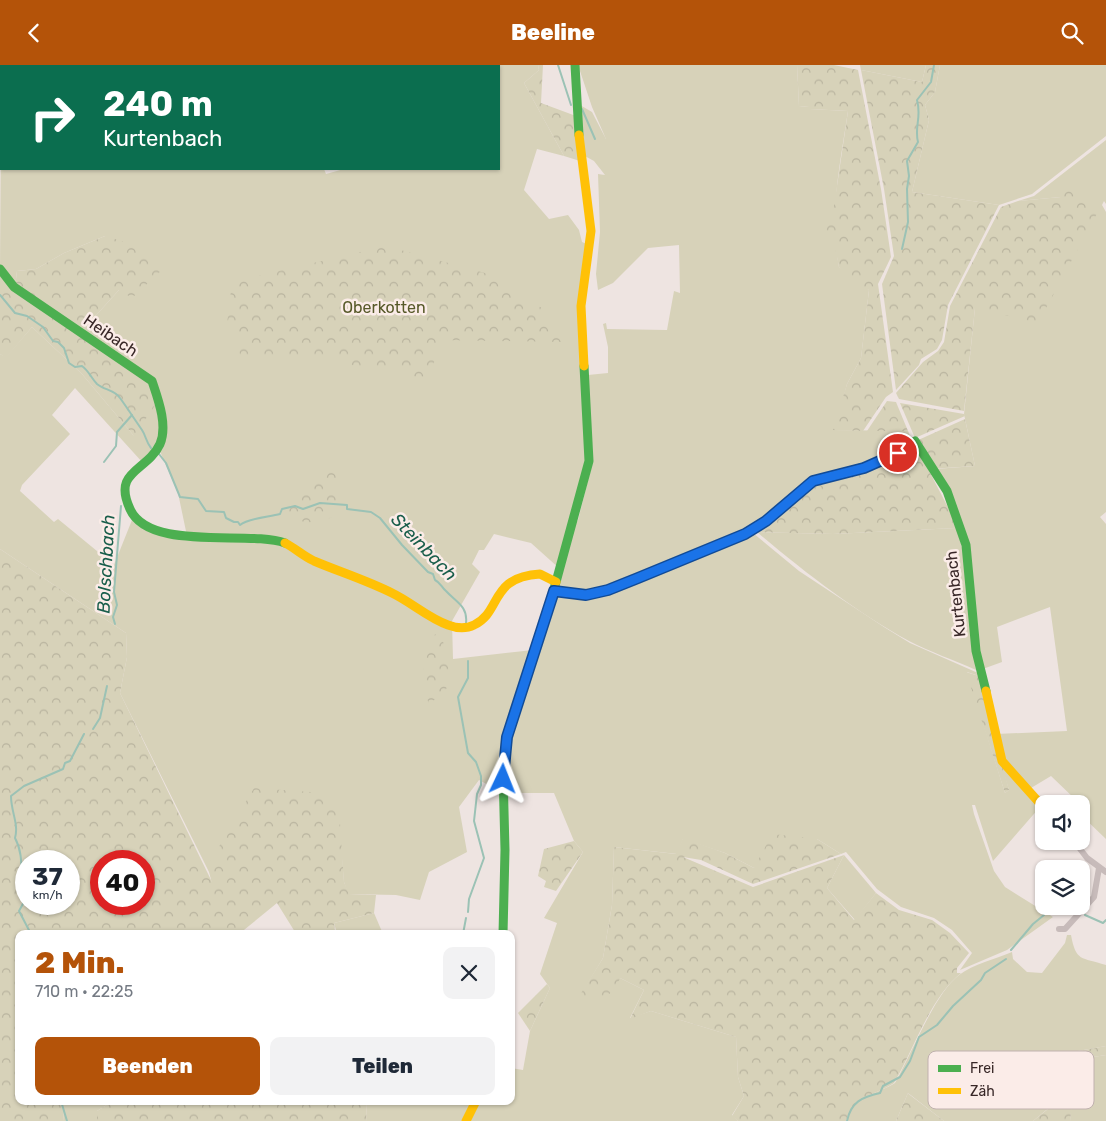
<!DOCTYPE html>
<html lang="de">
<head>
<meta charset="utf-8">
<style>
	body { margin:0; font-family:Rubik,sans-serif; background:#f2f2f3; color:#1f2937; height:100vh; display:flex; flex-direction:column; font-size:19px; white-space:nowrap }
	* { box-sizing:border-box; margin:0 }
	p { font-size:16px; color:#747a83 }
	.icon { flex:none; width:28px; height:28px; fill:none; stroke:currentColor; stroke-width:2; stroke-linecap:round; stroke-linejoin:round }
	.map { position:relative; flex:1; overflow:hidden }
	.side { position:absolute; left:15px; top:865px; width:500px; height:175px; display:flex; flex-direction:column; background:#fff; border-radius:10px; box-shadow:0 1px 4px #0004 }
	.side>* { flex:none }
	.banner { position:absolute; left:0px; top:0px; width:500px; height:105px; box-shadow:0 1px 4px #0004; background:#0b6e4f; color:#fff; overflow:hidden }
	.tools { position:absolute; left:1035px; top:730px; display:grid; gap:10px }
	.tools a { display:grid; place-items:center; width:55px; height:55px; border-radius:10px; background:#fff; box-shadow:0 1px 4px #0004; font-size:25px }
	.speed { position:absolute; left:15px; top:785px; display:flex; gap:10px; font-size:25px; font-weight:700; text-align:center }
	.speed>* { display:grid; place-content:center; width:65px; height:65px; border-radius:50%; background:#fff; box-shadow:0 1px 4px #0004; line-height:1 }
	.speed small { font-size:12px; font-weight:400 }
	.speed .limit { border:8px solid #d22; background:#fff; color:#111 }
	.pin { position:absolute; display:grid; place-items:center; width:42px; height:42px; color:#fff; margin:-21px; border:2px solid #fff; border-radius:50%; box-shadow:0 1px 5px #0007 }
	.me { position:absolute; width:55px; margin:-28px; rotate:2deg; stroke-linejoin:round; filter:drop-shadow(0 0 4px #0008) }
	.turn { display:flex; align-items:center; gap:18px; height:105px; padding:0 20px; font-size:22px }
	.turn .icon { width:65px; height:65px; stroke-width:2.5 }
	.turn b { display:block; font-size:35px; line-height:42px }
	.round { display:grid; place-items:center; flex:none; width:52px; height:52px; border-radius:10px; background:#f2f2f3 }
	.overview { display:flex; align-items:center; justify-content:space-between; height:85px; padding:0 20px }
	h1 { font-size:30px; font-weight:800; line-height:38px; color:#b45309 }
	.cta { display:flex; gap:10px; margin-top:auto; padding:10px 20px }
	.cta a { flex:1; height:58px; border-radius:10px; background:#b45309; color:#fff; font-size:20px; font-weight:800; line-height:58px; text-align:center }
	.cta a+a { background:#f2f2f3; color:#1f2937 }
	header { display:flex; justify-content:space-between; align-items:center; height:65px; padding:0 20px; background:#b45309; color:#fff; font-size:22px; font-weight:800 }
	.map>svg:first-child { display:block }
	.green { fill:#d7d2b9; fill-rule:evenodd }
	.forest { fill:url(#forest-crowns); fill-rule:evenodd }
	.lines { fill:none; stroke-linecap:round; stroke-linejoin:round }
	.stream { stroke:#9bc2b5; stroke-width:2 }
	.street { stroke:#c7bbba; stroke-width:6 }
	.fast { stroke:#4caf50; stroke-width:9 }
	.slow { stroke:#ffc107; stroke-width:9 }
	.route-casing { stroke:#114b97; stroke-width:12 }
	.route { stroke:#1a73e8; stroke-width:9 }
	.labels { text-anchor:middle; stroke-width:5; stroke-linejoin:round; paint-order:stroke }
	.park-label { font-size:16px; fill:#575929; stroke:#fbece8 }
	.street-label { font-size:16px; fill:#382727; stroke:#fbece8 }
	.water-label { font-size:18px; font-style:italic; fill:#195e4b; stroke:#fbece8 }
	.key { fill:#fbece8; stroke:#c0b1ae; stroke-width:1 }
	.key-label { font-size:14px; fill:#382727 }
</style>
</head>
<body>
<header><svg class="icon" aria-label="back" viewBox="0 0 24 24"><path d="M15 5l-7 7 7 7"/></svg>Beeline<svg class="icon" aria-label="search" viewBox="0 0 24 24"><circle cx="10" cy="10" r="6"/><path d="M15 15l6 6"/></svg></header>
<div class="map">
<svg width="1106" height="1056" viewBox="0 0 1106 1056">
	<defs>
		<pattern id="forest-crowns" width="20" height="18" patternUnits="userSpaceOnUse" patternTransform="scale(1.25)"><rect width="20" height="18" fill="#d7d2b9"/><path d="M2 6a3 3 0 1 1 6 0M12 15a3 3 0 1 1 6 0" fill="none" stroke="#b9b49f"/></pattern>
	</defs>
	<rect width="100%" height="100%" fill="#eee4e1"/>
	<g class="green">
		<polygon points="0,0 368,0 368,1 1,1 1,34"/>
		<path d="M438,0H538L539,5L524,18L564,91L537,84L524,125L549,154L568,150L579,165L582,177L589,180L580,231L588,389L571,466L578,455L593,396L588,310L608,308V282L603,259L606,258L607,264L667,265L674,226L680,228L679,180L648,183L613,218L598,225L596,209L600,167L598,109L605,110L594,96L583,90L580,40L592,47L606,74L592,42L578,0H797L799,41L809,42L810,44L848,46C840,100 829,148 839,202L869,225L861,293L847,319L835,365L908,366L912,375L753,468L799,506L884,562L910,578L978,608L979,611L967,607L1005,728L1009,725L1000,696L1040,742L993,796L975,740H972L974,749L994,806L1005,822L1053,852L1007,885L960,905L972,888L952,865L934,853L901,842L877,824L846,787L841,789L817,774L754,803L725,788L683,774L677,789L614,782L612,840L603,893L579,933L620,913L644,925L630,953L651,946L736,972L738,1012L744,1031L732,1050L738,1056H470L479,1036H511V1003L523,1005L530,966L550,923L540,909L557,858L544,853L583,787L574,776L554,728H503L479,715L459,742L467,787L429,807L420,835L396,830L348,829L344,817L342,794L213,815L212,818L209,807L120,628L127,592L126,568L0,484V289L6,292L32,262L82,309L134,371L80,268L119,225L105,171L64,188L36,204L17,206L15,222L0,204L1,60V104H324L326,109L344,104H499V1H435ZM75,323L143,398L159,384L178,428L187,471L169,468L134,450L114,500L58,454L54,457L20,426L22,420L70,369L52,350ZM494,469L531,478L560,504L533,585L453,594L452,556L480,507L472,499L479,485H484Z"/>
		<polygon points="860,0 926,0 922,17 861,5"/>
		<polygon points="940,0 1106,0 1106,71 1032,129 999,140 912,127 929,55 925,40 935,27"/>
		<polygon points="1106,75 1106,139 1104,136 1102,140 1106,147 1106,447 1100,452 1106,459 1106,774 1081,750 1081,739 1076,739 1076,735 1051,711 1031,723 1007,701 996,669 1067,666 1050,542 997,562 1002,597 980,605 968,479 935,404 975,401 964,349 975,243 1061,132 1018,136 1034,131"/>
		<path d="M956,463C971,502 971,562 976,605C954,595 930,587 909,576C856,547 803,506 757,467L833,469Z"/>
		<polygon points="844,790 876,828 855,855 827,823"/>
		<polygon points="374,848 383,869 337,869 334,858"/>
		<path d="M1067,870H1071C1076,897 1081,892 1106,900V981L1078,986L1084,1003L1093,992L1106,990V1056H1070L1073,1023L1033,1056H944L908,1028L896,1056H847C855,1028 872,1032 895,1018C911,990 935,928 959,910C973,899 996,894 1012,887L1013,894L1027,907L1042,908L1065,878Z"/>
		<polygon points="62,1036 113,1036 97,1046 97,1056 64,1056"/>
		<polygon points="367,1036 473,1036 464,1056 366,1056"/>
	</g>
	<g class="forest">
		<polygon points="538,0 543,0 541,38 576,51 580,96 564,91 524,18 539,5"/>
		<polygon points="797,0 834,0 858,5 881,124 891,192 878,219 893,327 886,332 863,366 833,365 847,319 861,293 869,225 852,219 839,202 834,177 820,164 833,148 848,46 809,44 809,42 799,41"/>
		<polygon points="926,0 940,0 935,27 925,40 929,55 912,127 999,140 948,240 942,275 937,284 921,294 919,300 896,325 882,219 894,191 884,124 861,5 922,17"/>
		<polygon points="1068,124 1100,143 1038,258 975,243 964,346 899,334 896,328 923,297 938,286 944,277 950,241 1001,142 1018,136 1061,132"/>
		<polygon points="105,171 135,180 164,203 132,233 119,225 80,268 151,318 158,336 134,371 82,309 32,262 6,293 0,289 0,204 15,222 17,206 36,204 64,188"/>
		<polygon points="386,181 485,208 545,245 563,277 439,275 430,316 395,306 351,300 351,296 240,290 238,279 227,259 232,217"/>
		<polygon points="887,336 896,337 908,366 867,366"/>
		<polygon points="900,338 964,349 965,351 915,373"/>
		<polygon points="965,354 975,401 930,404 916,376"/>
		<polygon points="914,377 952,450 956,463 833,469 757,467 758,463 814,418 883,400"/>
		<polygon points="332,400 341,407 335,452 306,458 289,450 289,437"/>
		<path d="M0,484L126,568L127,592L120,628L212,817L208,800L254,723L338,729L344,817L349,829L376,830L374,848L334,858L335,866L295,867L277,838L239,869H19V1036H62L64,1056H0ZM26,796H69V839H26ZM101,796H144V839H101Z"/>
		<polygon points="438,567 455,601 445,627 429,639 420,615 432,572"/>
		<polygon points="966,607 979,611 1009,725 1005,728"/>
		<path d="M772,769L817,774L841,789L753,819L701,795L683,792L753,822L844,790L827,823L854,855L876,828L899,845L932,855L950,868L969,888L957,903V908H961C930,933 914,984 894,1018C872,1032 857,1028 846,1056H738L732,1051L744,1031L738,1012L736,972L651,946L630,954L644,925L620,913L616,923L600,937L578,933L603,893L612,840L614,782L676,789L683,773L725,788L754,803Z"/>
		<polygon points="574,776 583,787 556,826 544,822 546,816 538,811 544,784"/>
		<polygon points="547,919 550,923 530,966 518,948"/>
		<polygon points="1106,981 1106,990 1093,992 1084,1003 1076,1005 1078,986"/>
		<polygon points="1074,1023 1070,1056 1033,1056"/>
		<polygon points="908,1028 910,1030 944,1056 896,1056"/>
		<polygon points="113,1036 367,1036 366,1056 97,1056 97,1046"/>
	</g>
	<g class="lines">
		<g class="stream">
			<polyline points="558,0 571,40"/>
			<polyline points="582,44 595,74"/>
			<path d="M902,184L908,157L907,124L909,111L907,96L918,77C914,61 922,53 917,35L931,17L934,0"/>
			<path d="M0,230L15,248L27,251L43,262L53,276L58,277L64,283L69,298L75,302L82,301C89,306 91,313 97,319C104,325 115,325 120,333C128,344 135,355 142,365C146,371 146,377 151,383"/>
			<path d="M159,389L166,398L180,432L198,434L206,446L224,447L226,453L234,457H238L240,460C248,453 269,452 280,449L282,444L295,441L303,444L320,438L347,440V444L371,447L380,453L402,480L428,507L433,509L435,515C441,518 441,522 446,526C456,537 468,541 466,558"/>
			<polyline points="104,397 116,381 117,367 132,350"/>
			<polyline points="115,559 113,552 117,540 114,527 121,441"/>
			<polyline points="93,664 100,653 107,621"/>
			<polyline points="468,847 469,834 484,793 474,756 477,729 481,720 481,711 476,697 468,688 458,632 468,613 468,596"/>
			<polyline points="1053,848 1076,847"/>
			<polyline points="1085,850 1103,858 1106,855"/>
			<path d="M31,869L19,846L25,835C18,815 26,793 15,773C19,759 11,747 11,731L24,721L63,704L65,698L70,696L84,669"/>
			<polyline points="463,869 466,853"/>
			<polyline points="1011,885 1033,859 1044,850"/>
			<polyline points="61,1036 67,1056"/>
			<path d="M847,1056C851,1037 862,1032 880,1028L883,1021L900,1012L910,996L919,972L937,960L953,941L981,915L985,908L1006,894"/>
		</g>
		<g class="street">
			<polyline points="1074,776 1087,793 1106,807"/>
			<polyline points="1059,864 1065,864 1094,832 1099,803"/>
		</g>
		<g class="fast">
			<polyline points="575,0 579,70"/>
			<path d="M0,204L14,222L152,316C158,334 168,360 160,379C147,407 112,405 130,444C149,487 249,465 285,478"/>
			<polyline points="554,526 585,530 608,525 745,469 766,455 813,416 878,398 915,376 947,426 966,480 976,586 986,626"/>
			<polyline points="503,869 505,785 503,707 506,678 556,517 589,396 584,301"/>
		</g>
		<g class="slow">
			<polyline points="579,70 591,166 581,241 584,301"/>
			<path d="M285,478C295,483 303,491 314,496C340,507 366,515 392,528C411,537 428,553 448,560C456,563 466,564 474,560C502,547 489,512 540,509L556,517"/>
			<polyline points="986,626 1002,696 1044,743"/>
			<polyline points="466,1056 476,1036"/>
		</g>
	</g>
	<g class="lines">
		<defs>
			<polyline id="route" points="503,714 507,672 554,526 586,530 608,525 638,513 745,469 766,456 813,416 864,403 898,388"/>
		</defs>
		<use href="#route" class="route-casing"/>
		<use href="#route" class="route"/>
	</g>
	<g class="labels">
		<g class="park-label">
			<text x="384" y="248">Oberkotten</text>
		</g>
		<g class="street-label">
			<text transform="translate(111 270) rotate(34)" y="6">Heibach</text>
			<text transform="translate(955 529) rotate(-96)" y="6">Kurtenbach</text>
		</g>
		<g class="water-label">
			<text transform="translate(424 482) rotate(46)" y="6">Steinbach</text>
			<text transform="translate(106 499) rotate(-87)" y="6">Bolschbach</text>
		</g>
	</g>
	<rect x="928" y="986" width="166" height="58" rx="8" class="key"/>
	<rect x="938" y="1000" width="23" height="7" fill="#4caf50"/>
	<rect x="938" y="1023" width="23" height="6" fill="#ffc107"/>
	<g class="key-label">
		<text x="970" y="1008">Frei</text>
		<text x="970" y="1031">Zäh</text>
	</g>
</svg>
<div class="tools">
<a><svg class="icon" aria-label="sound" viewBox="0 0 24 24"><path d="M4 9h4l5-4v14l-5-4H4zM17 9q2 3 0 6"/></svg></a>
<a><svg class="icon" aria-label="layers" viewBox="0 0 24 24"><path d="M12 4l9 5-9 5-9-5zM3 14l9 5 9-5"/></svg></a>
</div>
<div class="speed"><div>37<small>km/h</small></div><div class="limit">40</div></div>
<div class="pin" style="left:898px;top:388px;background:#d93025"><svg class="icon" aria-label="arrive" viewBox="0 0 24 24"><path d="M6 21V4h12l-3 4 3 4H6"/></svg></div>
<svg class="me" style="left:503px;top:714px" viewBox="-20 -20 40 40"><path d="M0-17L14 15 0 8-14 15z" fill="#1a73e8" stroke="#fff" stroke-width="4"/></svg>
<div class="banner">
<div class="turn"><svg class="icon" aria-label="right" viewBox="0 0 24 24"><path d="M7 20v-9h11M14 6l5 5-5 5"/></svg><div><b>240 m</b>Kurtenbach</div></div>
</div>
<section class="side">
<div class="overview"><div><h1>2 Min.</h1><p>710 m · 22:25</p></div><a class="round"><svg class="icon" aria-label="close" viewBox="0 0 24 24"><path d="M6 6l12 12M18 6L6 18"/></svg></a></div>
<div class="cta"><a>Beenden</a><a>Teilen</a></div>
</section>
</div>
</body>
</html>
